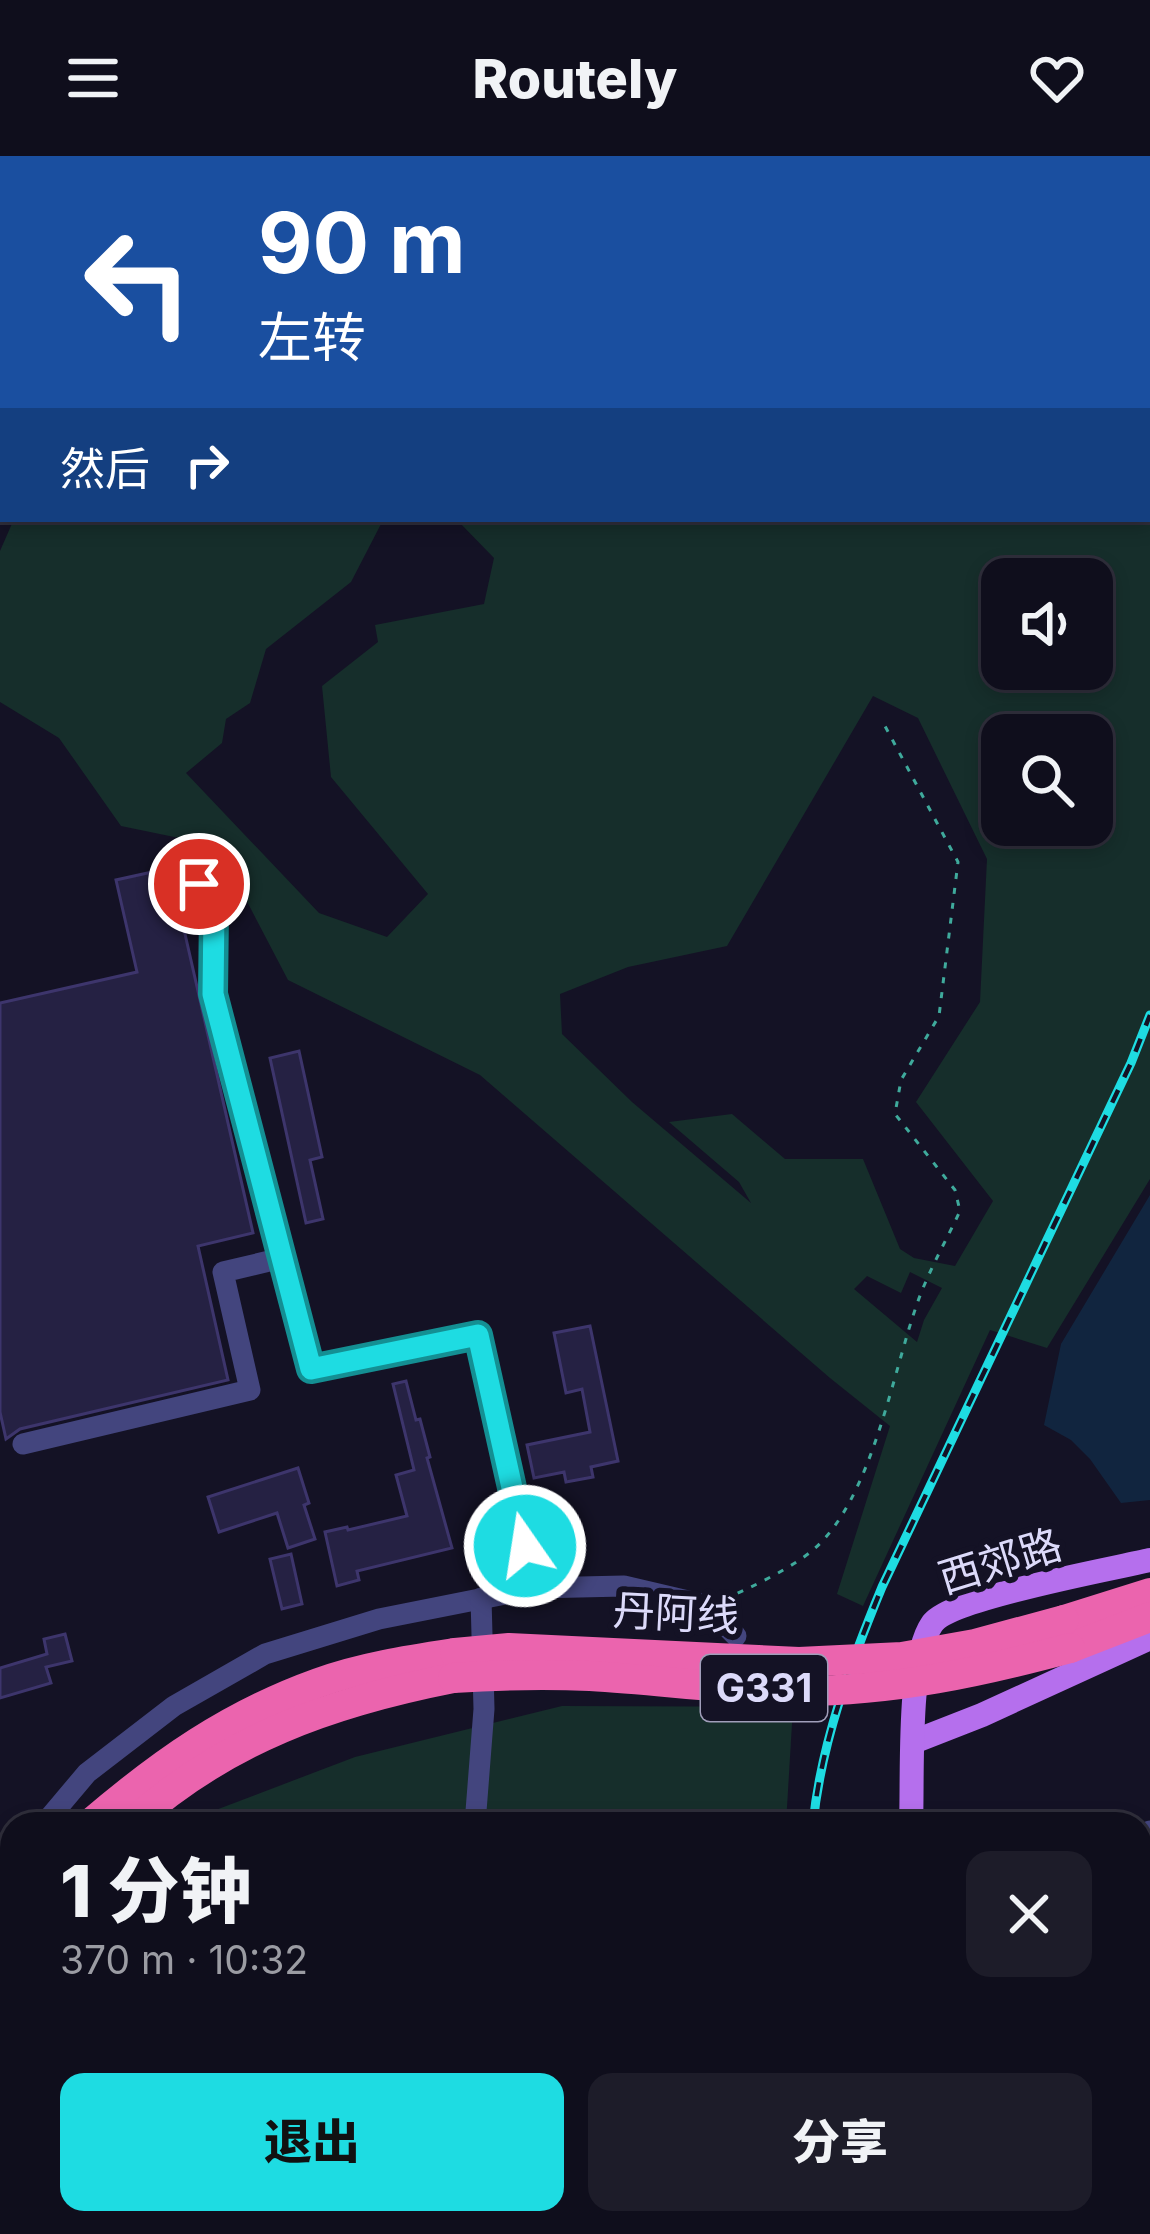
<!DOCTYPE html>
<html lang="zh">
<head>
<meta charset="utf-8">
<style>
	body { margin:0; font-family:Inter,"Noto Sans SC",sans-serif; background:#1d1c29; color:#f1f3f6; height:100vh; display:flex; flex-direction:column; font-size:45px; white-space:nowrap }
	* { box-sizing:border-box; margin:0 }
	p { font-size:39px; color:#9b9ca3 }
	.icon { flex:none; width:66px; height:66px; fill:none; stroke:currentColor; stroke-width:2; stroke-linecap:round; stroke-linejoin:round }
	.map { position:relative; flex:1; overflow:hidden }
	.drawer { position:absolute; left:0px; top:1656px; width:1152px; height:423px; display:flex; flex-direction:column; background:#0f0e1c; border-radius:36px 36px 0 0; box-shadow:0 6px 18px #0003,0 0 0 3px #2f2e3b }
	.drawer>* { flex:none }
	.hud { position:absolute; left:0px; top:0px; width:1152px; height:366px; box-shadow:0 6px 18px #0003,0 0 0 3px #2f2e3b; background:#1a4fa0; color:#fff; overflow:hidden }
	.tools { position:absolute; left:981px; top:402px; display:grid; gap:24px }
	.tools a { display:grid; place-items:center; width:132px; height:132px; border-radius:24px; background:#0f0e1c; box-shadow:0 6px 18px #0003,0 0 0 3px #2f2e3b; font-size:60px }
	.pin { position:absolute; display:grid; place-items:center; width:102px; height:102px; color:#fff; margin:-51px; border:6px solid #fff; border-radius:50%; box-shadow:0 3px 12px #0007 }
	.me { position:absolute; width:132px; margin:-66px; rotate:347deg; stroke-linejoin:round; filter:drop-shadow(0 0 9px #0008) }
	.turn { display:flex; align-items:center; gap:42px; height:252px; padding:0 60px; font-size:54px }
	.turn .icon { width:156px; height:156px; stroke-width:2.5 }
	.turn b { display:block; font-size:84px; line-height:102px }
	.then { display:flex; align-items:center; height:114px; padding:0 60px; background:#0003; gap:24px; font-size:45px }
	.round { display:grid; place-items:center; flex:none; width:126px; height:126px; border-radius:24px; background:#1d1c29 }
	.overview { display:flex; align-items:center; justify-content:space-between; height:204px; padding:0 60px }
	h1 { font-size:72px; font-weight:800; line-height:90px }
	.primary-button { display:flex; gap:24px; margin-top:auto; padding:24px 60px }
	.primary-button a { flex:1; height:138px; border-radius:24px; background:#1edce2; color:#111; font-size:48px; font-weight:800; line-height:138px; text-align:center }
	.primary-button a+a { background:#1d1c29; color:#f1f3f6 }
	header { display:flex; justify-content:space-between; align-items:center; height:156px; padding:0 60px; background:#0f0e1c; font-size:54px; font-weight:800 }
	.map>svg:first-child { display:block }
	.green { fill:#162e2b; fill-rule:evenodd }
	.water { fill:#11253f }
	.building { fill:#252143; stroke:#3d356c; stroke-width:3 }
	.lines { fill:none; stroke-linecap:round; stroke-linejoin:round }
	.path { stroke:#3faa9c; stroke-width:3; stroke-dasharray:6 9; stroke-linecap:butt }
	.minor { stroke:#43457e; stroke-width:21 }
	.major { stroke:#b56fed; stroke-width:24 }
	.highway { stroke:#eb64ae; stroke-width:30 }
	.rail-casing { stroke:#1edce2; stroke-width:9 }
	.rail { stroke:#141225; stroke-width:4.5; stroke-dasharray:14; stroke-linecap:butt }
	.highway-bridge { stroke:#eb64ae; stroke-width:30 }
	.route-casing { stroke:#148f93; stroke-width:30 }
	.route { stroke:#1edce2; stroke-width:21 }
	.labels { text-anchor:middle; stroke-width:12; stroke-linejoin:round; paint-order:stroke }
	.shield { fill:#141225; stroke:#a09eba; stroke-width:3 }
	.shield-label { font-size:39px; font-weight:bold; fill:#dcdafa }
	.street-label { font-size:42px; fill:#dcdafa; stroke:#141225 }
</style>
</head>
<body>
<header><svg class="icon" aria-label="menu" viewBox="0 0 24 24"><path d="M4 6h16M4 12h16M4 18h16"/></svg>Routely<svg class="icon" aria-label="heart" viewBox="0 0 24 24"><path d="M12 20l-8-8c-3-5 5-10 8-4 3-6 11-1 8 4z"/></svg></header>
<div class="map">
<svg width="1150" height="2078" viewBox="0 0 1150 2078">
	<rect width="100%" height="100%" fill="#141225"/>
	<g class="green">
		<path d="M29,0H1150V1023L1047,1192L990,1174L863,1450L837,1438L890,1270L830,1222L480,919L288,824L218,690L121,670L59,582L0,546V395L14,363H1149V3H29ZM459,366L494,402L484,448L375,469L378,486L322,530L331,621L428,738L387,781L319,757L186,617L222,587L226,563L250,547L266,493L351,426L381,368ZM1002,423H1092V513H1002ZM873,540L918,562L987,703L980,846L916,946L993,1045L955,1110L914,1102L900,1093L863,1003H785L732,958L669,966L739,1026L751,1047L632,946L562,878L560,838L628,811L727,790ZM1002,579H1092V669H1002ZM910,1116L942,1132L924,1164L917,1186L854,1133L867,1120L901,1137Z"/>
		<polygon points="562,1550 793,1551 786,1668 187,1668 192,1663 355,1601"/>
		<polygon points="12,1910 12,2067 38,2067 36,2078 0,2078 0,1911"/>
		<polygon points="46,2067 759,2067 759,2078 45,2078"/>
	</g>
	<polygon class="water" points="1150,1039 1150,1344 1121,1347 1090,1303 1071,1284 1044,1269 1061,1188"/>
	<g class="building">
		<polygon points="170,712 253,1077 198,1090 228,1224 20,1273 6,1283 0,1256 0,847 137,816 116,724"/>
		<polygon points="299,895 322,1001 310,1004 323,1063 306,1067 270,902"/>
		<polygon points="590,1170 618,1305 591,1311 593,1321 566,1326 564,1316 534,1322 527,1289 590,1276 582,1233 566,1237 554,1177"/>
		<polygon points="406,1225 416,1264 420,1263 430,1301 427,1302 452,1392 357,1415 359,1424 337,1430 325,1376 347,1371 348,1374 407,1360 396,1319 414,1314 393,1228"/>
		<polygon points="298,1312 309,1347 304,1349 315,1383 288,1392 277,1357 219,1376 208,1341"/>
		<polygon points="291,1398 302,1448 282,1453 270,1403"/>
		<polygon points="65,1478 72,1505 46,1511 51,1527 0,1542 0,1512 47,1498 44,1483"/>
	</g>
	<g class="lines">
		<path class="path" d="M724,1443C749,1433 793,1411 813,1394C872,1343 892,1219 917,1148C928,1116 946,1085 960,1055L955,1034L895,958L901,924L939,860L958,706L885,570"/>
		<g class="minor">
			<polyline points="199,728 214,754 213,838 311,1213 478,1179 535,1432"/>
			<polyline points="23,1288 250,1234 223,1116 282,1102"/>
			<polyline points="44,1668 87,1617 174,1550 265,1498 379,1463 535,1432 624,1430 705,1449 736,1480"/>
			<polyline points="475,1668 484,1553 481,1442"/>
			<polyline points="1140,1679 1150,1675"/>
			<polyline points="0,1739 12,1715"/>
			<polyline points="223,2067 227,2078"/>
			<polyline points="119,2078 119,2067"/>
			<polyline points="451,2078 452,2067"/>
			<polyline points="524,2078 525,2067"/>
		</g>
		<g class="major">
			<polyline points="913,1586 982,1559 1150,1482"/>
			<path d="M911,1668C913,1621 907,1504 932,1468C949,1442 1112,1413 1150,1404"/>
			<polyline points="860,2078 861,2067"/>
		</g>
		<g class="highway">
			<polyline points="1064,1464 1150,1437"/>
			<polyline points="1070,1492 1150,1461"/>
			<path d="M90,1668C161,1607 229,1559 318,1527C362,1511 409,1504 455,1497"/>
			<path d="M131,1668C225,1583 331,1546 453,1522"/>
			<polyline points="0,1774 12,1757"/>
			<polyline points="0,1818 12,1801"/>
		</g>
		<defs>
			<g id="rail">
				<path d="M813,1668C821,1587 851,1506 882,1431L1131,907L1150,859"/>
				<polyline points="785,2078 786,2067"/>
			</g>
		</defs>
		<use href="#rail" class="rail-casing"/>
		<use href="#rail" class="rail"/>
		<g class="highway-bridge">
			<polyline points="455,1497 509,1492 799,1506 902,1501 975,1488 1064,1464"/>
			<path d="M453,1522C499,1519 545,1518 590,1520C660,1524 730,1534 800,1535C893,1535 981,1516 1070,1492"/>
		</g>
	</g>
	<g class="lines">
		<defs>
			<polyline id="route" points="199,728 214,754 213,838 311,1213 478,1179 525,1390"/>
		</defs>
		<use href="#route" class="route-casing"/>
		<use href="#route" class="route"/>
	</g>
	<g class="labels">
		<rect class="shield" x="701" y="1499" width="126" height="66" rx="9"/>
		<g class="shield-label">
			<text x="764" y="1546">G331</text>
		</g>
		<g class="street-label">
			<text transform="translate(1000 1405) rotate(-17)" y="15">西郊路</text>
			<text transform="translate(676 1457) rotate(3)" y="15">丹阿线</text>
		</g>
	</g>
</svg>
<div class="tools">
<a><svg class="icon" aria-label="sound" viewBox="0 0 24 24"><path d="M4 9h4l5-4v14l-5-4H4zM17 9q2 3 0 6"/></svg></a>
<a><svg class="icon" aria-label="search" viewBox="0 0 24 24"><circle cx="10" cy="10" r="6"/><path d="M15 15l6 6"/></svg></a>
</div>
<div class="pin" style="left:199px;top:728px;background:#d93025"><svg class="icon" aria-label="arrive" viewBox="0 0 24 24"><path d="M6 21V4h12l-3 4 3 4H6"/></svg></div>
<svg class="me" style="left:525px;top:1390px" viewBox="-20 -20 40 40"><circle r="17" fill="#1edce2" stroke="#fff" stroke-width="3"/><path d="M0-11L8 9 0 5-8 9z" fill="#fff"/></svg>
<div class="hud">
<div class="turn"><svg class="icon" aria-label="left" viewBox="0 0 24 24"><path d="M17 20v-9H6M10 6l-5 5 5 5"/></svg><div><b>90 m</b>左转</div></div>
<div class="then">然后<svg class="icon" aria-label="right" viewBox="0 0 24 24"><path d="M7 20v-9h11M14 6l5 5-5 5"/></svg></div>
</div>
<section class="drawer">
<div class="overview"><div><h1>1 分钟</h1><p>370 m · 10:32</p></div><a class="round"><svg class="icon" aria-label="close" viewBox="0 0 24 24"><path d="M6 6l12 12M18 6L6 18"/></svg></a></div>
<div class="primary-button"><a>退出</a><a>分享</a></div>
</section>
</div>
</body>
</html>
